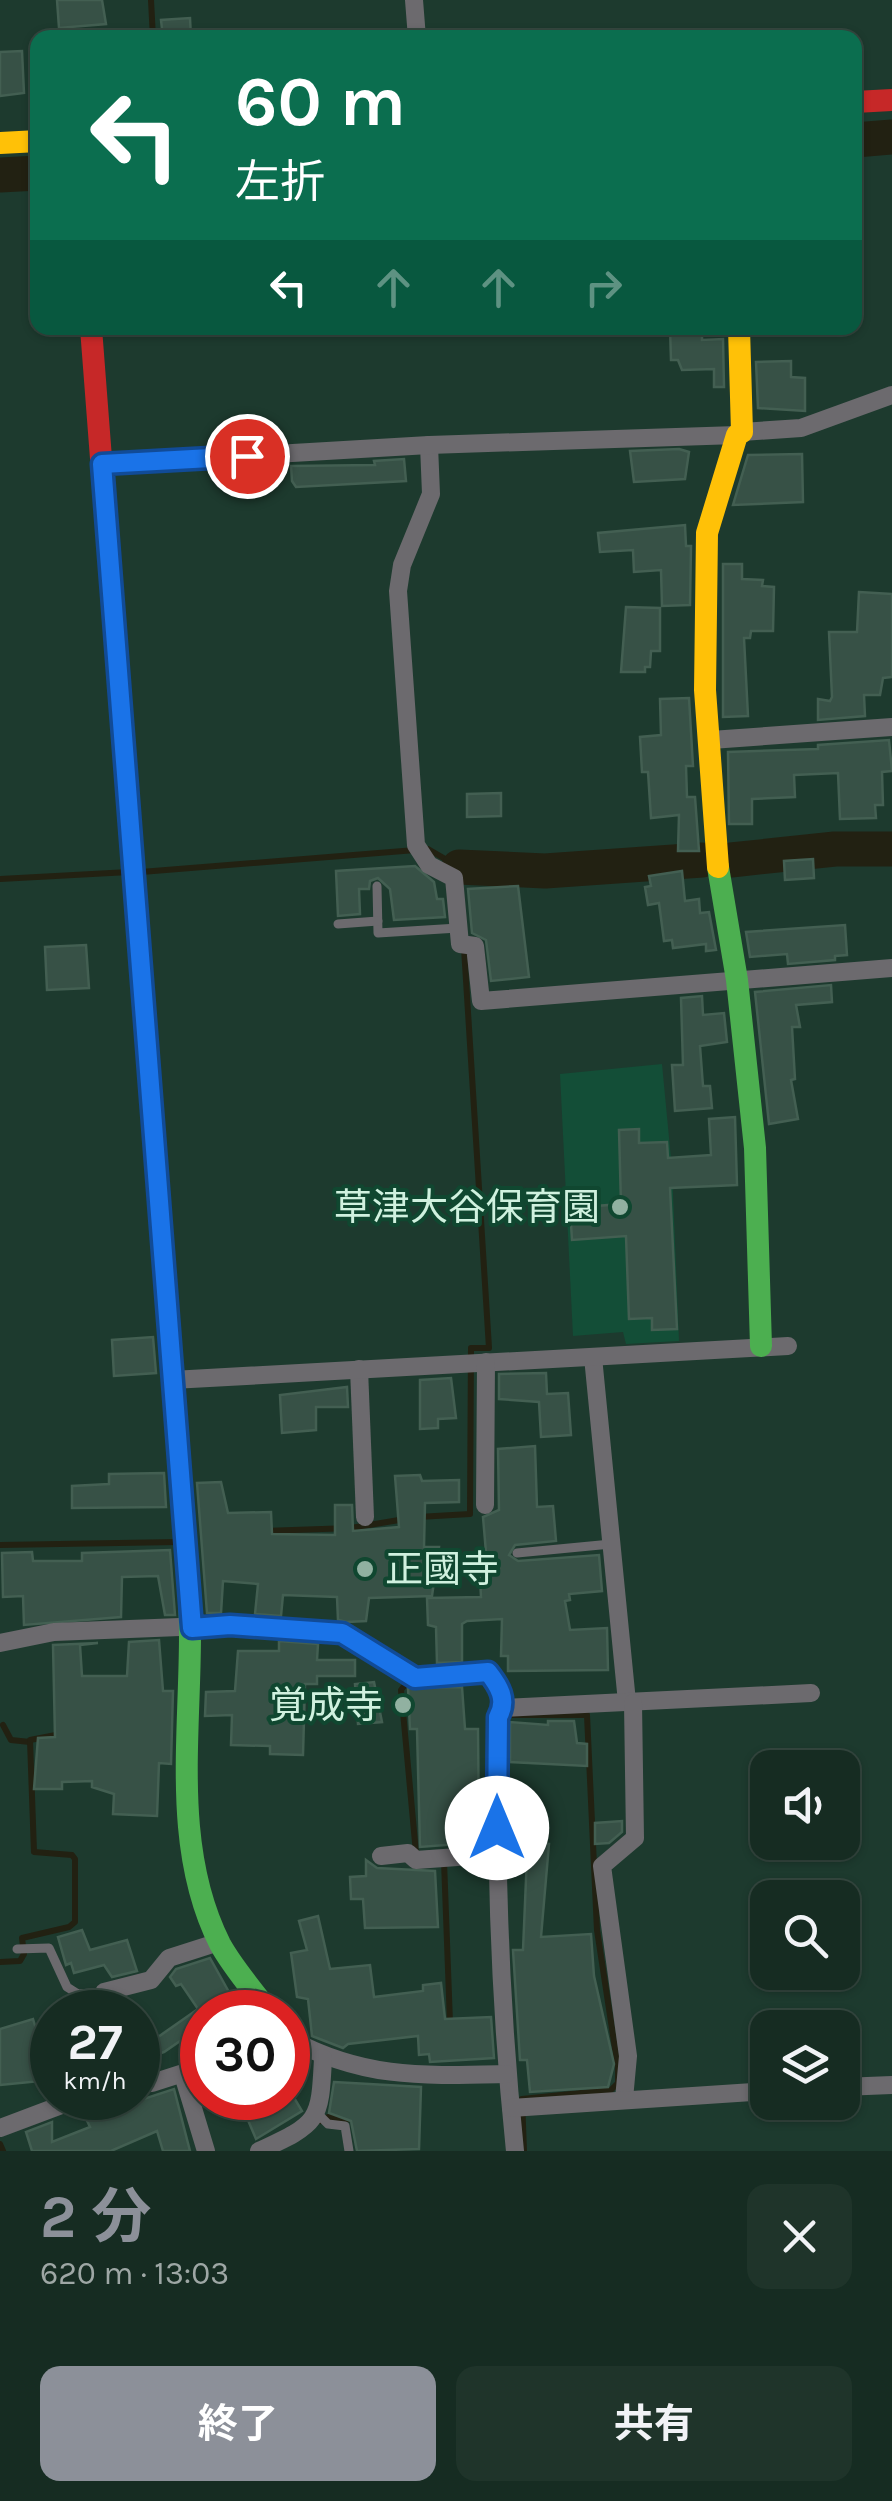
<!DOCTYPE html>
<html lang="ja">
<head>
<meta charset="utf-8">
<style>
	body { margin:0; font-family:Karla,"Noto Sans JP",sans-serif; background:#1f342a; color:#f1f3f6; height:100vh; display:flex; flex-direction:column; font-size:38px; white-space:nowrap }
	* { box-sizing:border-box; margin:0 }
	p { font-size:32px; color:#9ea7a5 }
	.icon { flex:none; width:55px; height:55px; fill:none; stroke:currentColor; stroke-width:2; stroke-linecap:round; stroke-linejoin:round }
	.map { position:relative; height:2151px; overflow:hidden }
	.side { display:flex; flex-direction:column; background:#162c22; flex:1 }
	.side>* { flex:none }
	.top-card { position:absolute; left:30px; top:30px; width:832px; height:305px; border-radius:20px; box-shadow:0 2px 8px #0004,0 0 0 2px #354840; background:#0b6e4f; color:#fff; overflow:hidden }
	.tools { position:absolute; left:750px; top:1750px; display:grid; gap:20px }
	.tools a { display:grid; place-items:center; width:110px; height:110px; border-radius:20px; background:#162c22; box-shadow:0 2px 8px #0004,0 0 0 2px #354840; font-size:50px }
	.speed { position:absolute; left:30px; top:1990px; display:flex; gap:20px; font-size:50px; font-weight:700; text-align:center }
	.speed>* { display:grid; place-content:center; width:130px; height:130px; border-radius:50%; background:#162c22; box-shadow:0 2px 8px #0004,0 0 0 2px #354840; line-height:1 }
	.speed small { font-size:25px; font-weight:400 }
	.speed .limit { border:15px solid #d22; background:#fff; color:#111 }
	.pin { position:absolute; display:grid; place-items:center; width:85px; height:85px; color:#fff; margin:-42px; border:5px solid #fff; border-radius:50%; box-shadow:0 2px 10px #0007 }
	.me { position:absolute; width:110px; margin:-55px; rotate:0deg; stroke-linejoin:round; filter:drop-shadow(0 0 8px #0008) }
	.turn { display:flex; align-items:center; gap:35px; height:210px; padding:0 40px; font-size:45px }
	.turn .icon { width:130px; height:130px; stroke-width:2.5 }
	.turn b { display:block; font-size:70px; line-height:85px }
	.lanes { display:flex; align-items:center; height:95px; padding:0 40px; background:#0003; justify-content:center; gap:50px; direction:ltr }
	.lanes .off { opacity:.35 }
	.round { display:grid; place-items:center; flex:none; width:105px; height:105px; border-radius:20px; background:#1f342a }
	.overview { display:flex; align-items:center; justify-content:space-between; height:170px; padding:0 40px }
	h1 { font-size:60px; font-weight:700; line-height:75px; color:#8c9099 }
	.button { display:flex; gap:20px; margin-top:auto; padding:20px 40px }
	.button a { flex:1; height:115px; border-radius:20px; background:#8c9099; color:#fff; font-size:40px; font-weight:700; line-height:115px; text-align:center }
	.button a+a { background:#1f342a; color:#f1f3f6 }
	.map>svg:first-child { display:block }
	.built { fill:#134e37 }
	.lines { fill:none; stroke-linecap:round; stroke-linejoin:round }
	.stream { stroke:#222112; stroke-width:6 }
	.river { stroke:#222112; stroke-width:35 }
	.building { fill:#375146; stroke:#435f52; stroke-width:2.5 }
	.lane { stroke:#6c6a6e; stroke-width:9 }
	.street { stroke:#6c6a6e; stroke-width:18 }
	.fast { stroke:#4caf50; stroke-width:22 }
	.slow { stroke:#ffc107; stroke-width:22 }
	.jam { stroke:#c62828; stroke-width:22 }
	.route-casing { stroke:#114b97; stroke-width:25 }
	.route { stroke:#1a73e8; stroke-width:18 }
	.poi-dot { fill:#91b1a1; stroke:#104730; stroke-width:4 }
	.labels { text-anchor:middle; stroke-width:8; stroke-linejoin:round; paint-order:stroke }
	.poi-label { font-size:38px; fill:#d0f1df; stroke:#104730; text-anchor:end }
</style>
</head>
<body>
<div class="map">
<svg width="892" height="2151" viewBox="0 0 892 2151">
	<rect width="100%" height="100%" fill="#1d3a2e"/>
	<polygon class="built" points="662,1064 672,1169 679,1341 626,1344 623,1332 573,1336 560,1074"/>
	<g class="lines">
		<g class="stream">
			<polyline points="151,0 153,38"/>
			<polyline points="141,872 428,849 459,867 460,876"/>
			<polyline points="0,879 129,872"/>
			<polyline points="418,1517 470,1514 471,1348 489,1348 464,948"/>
			<polyline points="264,1531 351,1528 405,1519"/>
			<polyline points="0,1545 177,1542"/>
			<polyline points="415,1684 405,1685 401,1690 416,1853"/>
			<polyline points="501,1715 587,1715 597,1930 618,2068 618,2083 611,2090 522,2099 524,2151"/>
			<polyline points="3,1725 11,1740 30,1742"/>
			<polyline points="444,1861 450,2023"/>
			<polyline points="0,1962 20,1961 24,1954 22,1938 69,1927 75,1922 75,1859 72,1855 34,1852 30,1740 61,1734"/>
			<polyline points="321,2121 328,2117 357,2120"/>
			<polyline points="0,2144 3,2151"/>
		</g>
		<g class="river">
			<polyline points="855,140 892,137"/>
			<polyline points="0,175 38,173"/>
			<polyline points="731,860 835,849 892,849"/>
			<polyline points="459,867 545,871 702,860"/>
		</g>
	</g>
	<g class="building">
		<polygon points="57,0 102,0 106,24 59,28"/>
		<polygon points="190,18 191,38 163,38 161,20"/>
		<polygon points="22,51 24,93 0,96 0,52"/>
		<polygon points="670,328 702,328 702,340 723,339 724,387 714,387 714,369 682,370 678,360 671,360"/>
		<polygon points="791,361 791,377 805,378 805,411 758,408 756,362"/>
		<polygon points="679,449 689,452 685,479 634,482 630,451"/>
		<polygon points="802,454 803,502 733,505 748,455"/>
		<polygon points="404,459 406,481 296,487 292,481 291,466 375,465 374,461"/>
		<polygon points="685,525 686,546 691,546 690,605 662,606 661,570 634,572 633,550 600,552 598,533"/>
		<polygon points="723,564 742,564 742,579 763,580 762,586 774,587 773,631 751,631 750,638 744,638 748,716 723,717"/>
		<polygon points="859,592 892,594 892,677 883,678 880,695 864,695 865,716 818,720 818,699 830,701 832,697 829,632 857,632"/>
		<polygon points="626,607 660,608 660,651 651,651 650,667 645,667 645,672 621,672"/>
		<polygon points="689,698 693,766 686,766 687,797 695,797 699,851 678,851 679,815 651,818 648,772 642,772 640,737 661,735 660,699"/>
		<polygon points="889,740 892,771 882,772 883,805 875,805 876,818 840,819 838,773 794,775 795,797 752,799 752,824 729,824 728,752 818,749 818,745"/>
		<polygon points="501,793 501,816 467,817 467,794"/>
		<polygon points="813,859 814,878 785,880 784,861"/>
		<polygon points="415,866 434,882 437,899 443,899 445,917 394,920 390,889 378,878 370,881 369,889 359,889 360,914 338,916 336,871"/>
		<polygon points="682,871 685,901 699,899 700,913 709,912 716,950 706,951 706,944 673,948 672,940 664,941 659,903 648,905 645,887 651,886 649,876"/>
		<polygon points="518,886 529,977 491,981 486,940 472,933 468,889"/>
		<polygon points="845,925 847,955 835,956 835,960 788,964 787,954 750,957 746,932"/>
		<polygon points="86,945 89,988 47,990 45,947"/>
		<polygon points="831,985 832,1002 796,1005 800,1027 792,1027 795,1079 791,1080 798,1119 769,1124 755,992"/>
		<polygon points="702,996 703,1015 724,1013 727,1042 700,1046 703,1086 710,1086 712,1108 675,1111 672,1065 683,1065 681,998"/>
		<polygon points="735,1117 737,1185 670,1188 677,1329 652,1330 652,1318 629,1319 626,1236 572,1240 570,1208 621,1204 619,1130 639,1129 639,1143 667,1142 668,1158 711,1155 709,1119"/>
		<polygon points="153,1337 156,1373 114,1376 112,1340"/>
		<polygon points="546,1373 547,1394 568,1393 571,1435 541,1437 539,1402 499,1399 499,1374"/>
		<polygon points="451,1378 456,1418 438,1419 438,1428 420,1429 420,1380"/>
		<polygon points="347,1387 348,1407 316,1407 316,1430 282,1433 280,1395"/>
		<polygon points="535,1446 537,1507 553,1506 556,1541 515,1545 509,1555 518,1561 599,1555 602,1591 569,1594 570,1600 565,1601 570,1630 607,1628 608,1670 508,1671 508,1656 501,1656 502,1619 467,1621 462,1624 462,1662 437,1663 436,1627 428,1625 427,1598 481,1597 480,1577 488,1576 483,1517 499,1510 498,1449"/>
		<polygon points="164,1473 166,1507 72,1508 72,1486 109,1484 109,1474"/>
		<polygon points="420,1475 422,1481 459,1480 459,1502 425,1503 424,1547 439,1547 432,1596 369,1598 366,1621 347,1622 338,1620 337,1597 283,1595 281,1616 255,1614 258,1584 223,1581 221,1613 207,1613 197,1483 221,1482 228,1513 271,1512 272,1534 335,1535 335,1505 352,1505 353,1531 399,1527 395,1476"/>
		<polygon points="170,1550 175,1615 165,1615 158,1576 122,1577 121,1617 24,1625 23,1596 3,1597 2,1553 32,1552 33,1561 82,1561 82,1553"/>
		<polygon points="159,1640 163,1691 173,1691 171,1764 159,1763 157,1816 113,1814 114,1794 92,1787 92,1781 62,1782 62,1789 34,1789 38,1738 55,1737 53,1645 98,1643 80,1645 82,1676 127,1676 129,1642"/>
		<polygon points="279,1641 318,1644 317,1660 355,1660 355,1676 317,1676 317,1684 305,1684 303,1755 270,1754 270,1746 231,1745 232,1715 205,1716 206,1692 235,1691 238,1651 279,1651"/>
		<polygon points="374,1682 382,1722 358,1724 355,1684"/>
		<polygon points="462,1687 465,1729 478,1729 479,1834 485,1835 485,1842 420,1847 417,1729 410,1729 408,1688"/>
		<polygon points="548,1721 574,1721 577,1743 587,1744 587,1766 510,1762 510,1722 548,1725"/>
		<polygon points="510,1793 526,1793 527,1825 534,1825 534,1843 549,1844 541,1937 591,1934 594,1976 614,2064 608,2087 530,2092 527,2060 520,2060 513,1950 523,1950 527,1856 510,1855"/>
		<polygon points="622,1821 622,1832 609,1843 595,1844 595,1823"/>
		<polygon points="366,1860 377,1868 435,1871 438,1927 365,1928 363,1899 351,1899 350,1877 366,1876"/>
		<polygon points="318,1916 330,1969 370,1965 374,1997 423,1991 423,1985 441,1983 445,2019 491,2017 494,2058 430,2062 429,2054 419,2055 418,2036 348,2044 343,2048 312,2036 308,1999 297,1997 291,1953 307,1950 299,1921"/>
		<polygon points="82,1930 90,1950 127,1940 137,1971 112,1977 104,1965 74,1973 71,1963 66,1965 58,1937"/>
		<polygon points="210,1958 234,2001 239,1999 249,2012 202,2012 202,2026 164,2052 138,2060 138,2035 154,2028 158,2037 198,2009 181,1984 176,1986 170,1977 176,1969"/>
		<polygon points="33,2019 51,2080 0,2085 0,2029"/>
		<polygon points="334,2082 421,2087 419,2149 357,2151 351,2121 329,2113"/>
		<polygon points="174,2089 190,2151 163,2151 157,2131 111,2151 32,2151 26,2132 52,2122 52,2142 90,2127 82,2110 92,2098 114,2098 119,2107"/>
		<polygon points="290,2091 302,2111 256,2139 245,2113 277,2098 288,2098"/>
	</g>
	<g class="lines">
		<g class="lane">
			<polyline points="377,886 378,933 458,928"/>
			<polyline points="338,924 378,921"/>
			<polyline points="517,1553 611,1544"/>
			<polyline points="17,1949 49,1948 67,1987 78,1994 104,1992"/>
			<polyline points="318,2114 328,2124 345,2126 349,2151"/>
		</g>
		<g class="street">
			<polyline points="414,0 417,38"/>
			<polyline points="742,432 801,428 892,395"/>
			<polyline points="429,445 431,494 402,565 398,591 416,845 429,865 454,878 460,944 475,946 481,1001 892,968"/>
			<polyline points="102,464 429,445 737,435"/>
			<polyline points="711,740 892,727"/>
			<polyline points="593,1357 627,1702"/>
			<polyline points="359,1369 365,1517"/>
			<polyline points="172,1380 788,1346"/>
			<polyline points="485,1505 486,1362"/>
			<path d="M0,1643L54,1632L230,1625L342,1633L415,1677L488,1673C499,1686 508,1700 498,1717C495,1861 500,2007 515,2151"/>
			<polyline points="503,1708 811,1693"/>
			<polyline points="381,1856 408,1853 416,1860 498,1854"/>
			<polyline points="114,2012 104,1992 151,1980 169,1958 219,1942"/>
			<path d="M288,2038C363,2079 423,2076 506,2074"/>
			<polyline points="183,2075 206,2151"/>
			<polyline points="138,2081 152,2083 202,2067"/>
			<polyline points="842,2087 892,2085"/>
			<polyline points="624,2099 628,2056 602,1866 635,1838 633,1703"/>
			<polyline points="511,2108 768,2091"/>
			<polyline points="0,2128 80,2098"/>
			<path d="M259,2151C319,2123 320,2122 323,2058"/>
		</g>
		<g class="fast">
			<polyline points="126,784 158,1193"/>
			<polyline points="718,867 737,980 755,1148 761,1346"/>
			<path d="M188,1582C198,1701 164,1833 220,1944C233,1968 253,1990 269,2012"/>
		</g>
		<g class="slow">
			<polyline points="0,143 38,141"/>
			<polyline points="718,867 705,690 707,533 737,435 742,432 739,328"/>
			<polyline points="158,1193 188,1582"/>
		</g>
		<g class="jam">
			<polyline points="855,102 892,100"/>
			<polyline points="91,328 126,784"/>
		</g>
	</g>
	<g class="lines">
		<defs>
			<path id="route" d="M247,456L102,464L192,1628L230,1625L342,1633L415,1678L488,1672C499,1686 508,1700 498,1717L497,1828"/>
		</defs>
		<use href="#route" class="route-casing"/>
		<use href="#route" class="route"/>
	</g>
	<g class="poi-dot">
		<circle cx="620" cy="1207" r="10"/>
		<circle cx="365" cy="1569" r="10"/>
		<circle cx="403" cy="1705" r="10"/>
	</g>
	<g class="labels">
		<g class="poi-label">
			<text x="600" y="1220">草津大谷保育園</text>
			<text x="385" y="1582" text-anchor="start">正國寺</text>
			<text x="383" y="1718">覚成寺</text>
		</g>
	</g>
</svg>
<div class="tools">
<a><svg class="icon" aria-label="sound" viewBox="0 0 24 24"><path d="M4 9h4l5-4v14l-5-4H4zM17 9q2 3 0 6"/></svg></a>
<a><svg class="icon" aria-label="search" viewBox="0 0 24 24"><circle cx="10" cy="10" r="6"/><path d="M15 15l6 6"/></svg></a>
<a><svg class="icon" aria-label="layers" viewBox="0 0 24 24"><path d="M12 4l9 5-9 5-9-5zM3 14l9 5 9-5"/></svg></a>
</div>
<div class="speed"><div>27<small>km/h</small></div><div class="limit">30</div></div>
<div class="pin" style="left:247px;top:456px;background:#d93025"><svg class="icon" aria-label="arrive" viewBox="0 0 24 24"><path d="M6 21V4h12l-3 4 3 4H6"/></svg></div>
<svg class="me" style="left:497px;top:1828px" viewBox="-20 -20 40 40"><circle r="19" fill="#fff"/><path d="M0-13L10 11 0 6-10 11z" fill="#1a73e8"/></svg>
<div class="top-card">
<div class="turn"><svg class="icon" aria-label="left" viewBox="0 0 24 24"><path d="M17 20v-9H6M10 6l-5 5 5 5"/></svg><div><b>60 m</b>左折</div></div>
<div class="lanes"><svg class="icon" aria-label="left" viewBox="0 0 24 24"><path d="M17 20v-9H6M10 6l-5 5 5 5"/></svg><svg class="icon off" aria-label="ahead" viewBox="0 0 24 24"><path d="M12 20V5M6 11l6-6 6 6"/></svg><svg class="icon off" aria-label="ahead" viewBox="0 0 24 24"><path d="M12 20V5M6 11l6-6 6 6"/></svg><svg class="icon off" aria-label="right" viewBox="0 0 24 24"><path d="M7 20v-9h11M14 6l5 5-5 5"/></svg></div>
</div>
</div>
<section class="side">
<div class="overview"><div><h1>2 分</h1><p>620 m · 13:03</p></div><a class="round"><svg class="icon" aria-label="close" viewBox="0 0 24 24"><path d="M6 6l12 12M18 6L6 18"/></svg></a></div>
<div class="button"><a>終了</a><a>共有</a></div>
</section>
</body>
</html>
